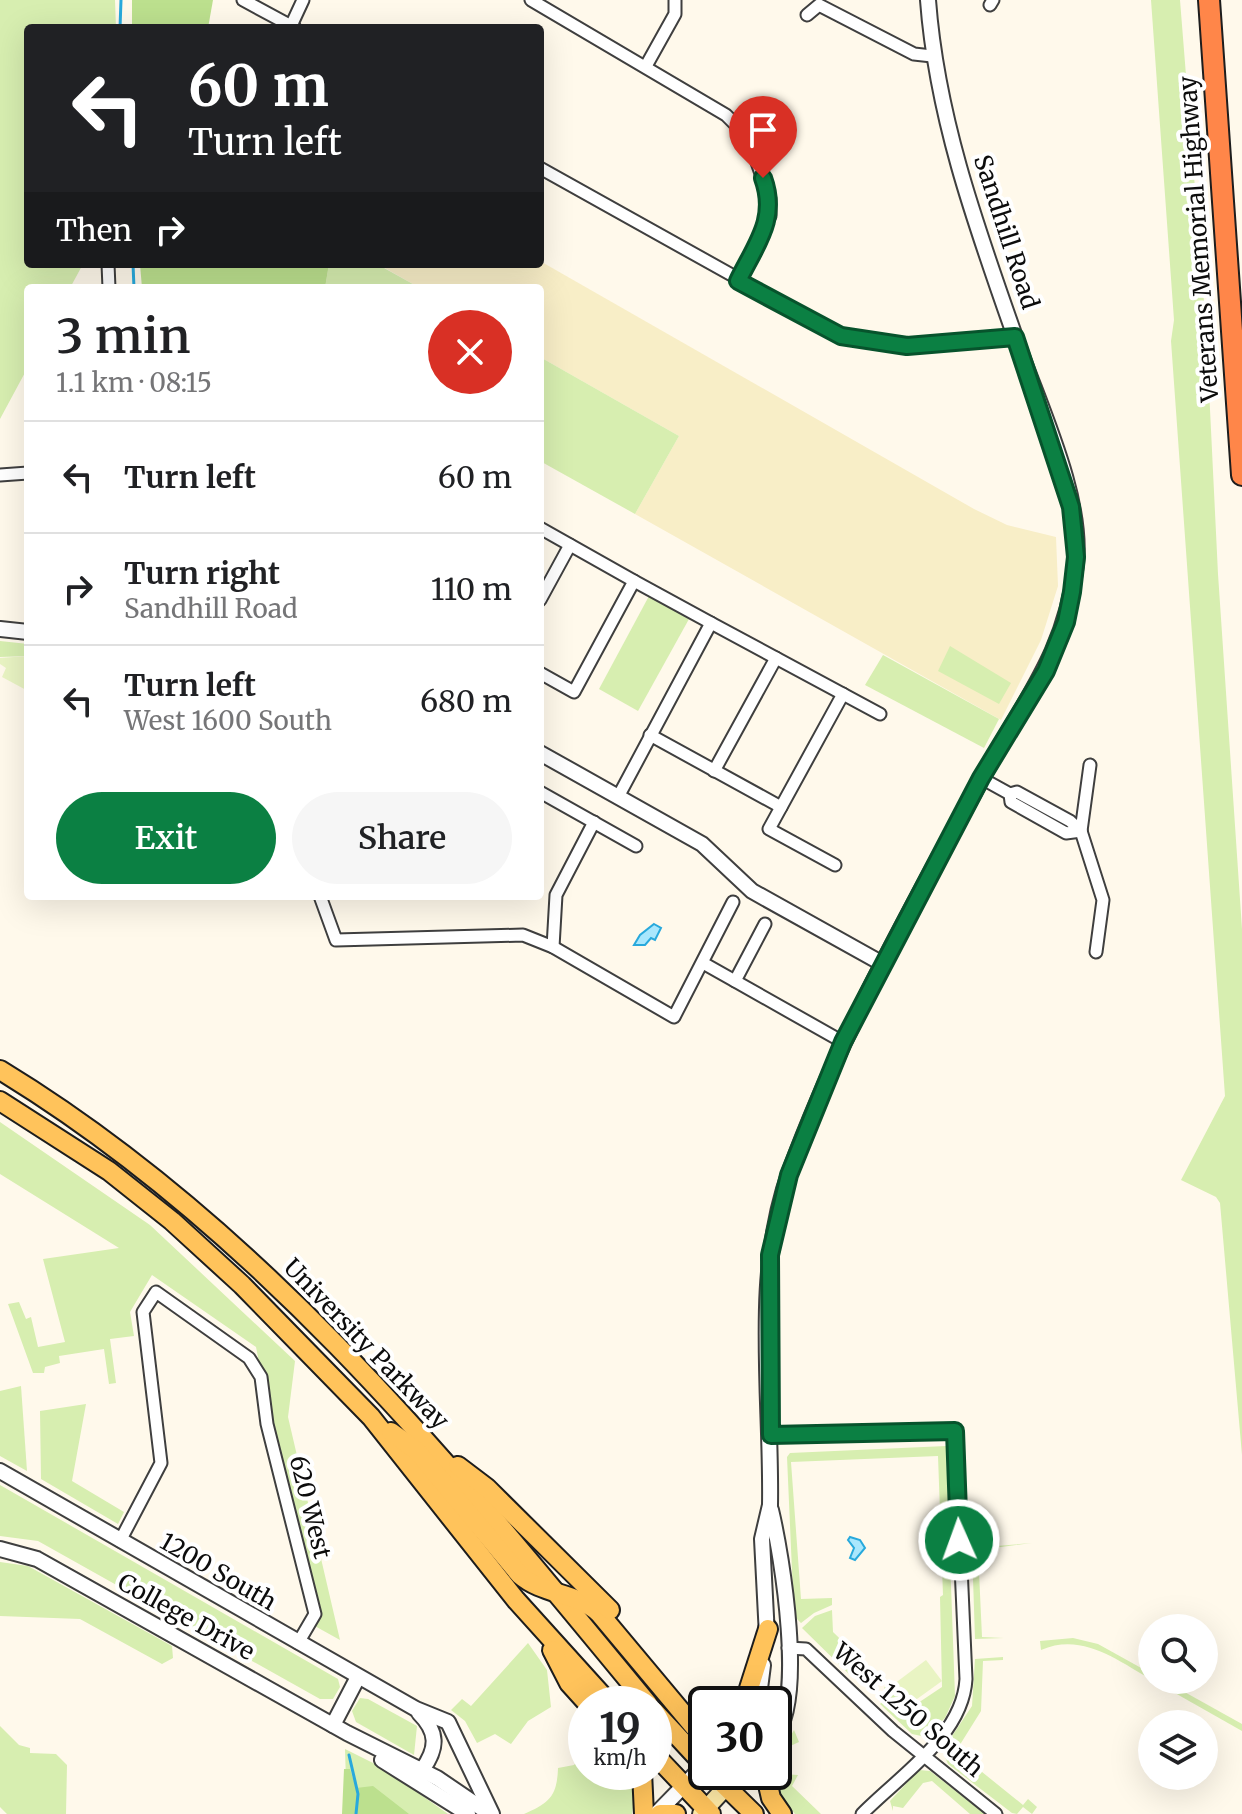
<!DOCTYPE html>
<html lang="en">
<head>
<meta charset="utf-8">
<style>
	body { margin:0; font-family:Merriweather,serif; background:#f6f6f6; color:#202124; height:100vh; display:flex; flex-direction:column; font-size:30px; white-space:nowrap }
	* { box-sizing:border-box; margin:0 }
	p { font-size:26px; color:#757577 }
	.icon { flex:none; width:44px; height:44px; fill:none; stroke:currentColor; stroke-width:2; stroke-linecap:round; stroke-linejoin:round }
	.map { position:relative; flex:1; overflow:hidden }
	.drawer { position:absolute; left:24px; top:284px; width:520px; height:616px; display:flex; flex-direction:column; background:#fff; border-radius:8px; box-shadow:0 8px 32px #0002 }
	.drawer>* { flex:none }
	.guide { position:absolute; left:24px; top:24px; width:520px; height:244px; border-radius:8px; box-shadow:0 8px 32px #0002; background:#202124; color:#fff; overflow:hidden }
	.fabs { position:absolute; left:1138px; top:1614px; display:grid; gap:16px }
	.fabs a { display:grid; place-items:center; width:80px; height:80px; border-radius:50%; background:#fff; box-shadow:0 8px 32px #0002; font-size:40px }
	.speed { position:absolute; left:568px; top:1686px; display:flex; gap:16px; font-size:40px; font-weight:700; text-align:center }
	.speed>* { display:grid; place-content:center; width:104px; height:104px; border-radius:50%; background:#fff; box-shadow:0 8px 32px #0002; line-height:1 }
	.speed small { font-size:20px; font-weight:400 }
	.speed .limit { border:4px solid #111; border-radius:12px; background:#fff; color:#111 }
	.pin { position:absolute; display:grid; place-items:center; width:68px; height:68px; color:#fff; margin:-82px -34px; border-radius:50% 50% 50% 0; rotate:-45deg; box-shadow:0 0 8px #0007 }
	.pin .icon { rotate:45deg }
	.me { position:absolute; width:88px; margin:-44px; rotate:358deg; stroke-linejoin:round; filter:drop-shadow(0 0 6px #0008) }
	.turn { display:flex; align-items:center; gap:28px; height:168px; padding:0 32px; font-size:36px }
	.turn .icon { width:104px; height:104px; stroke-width:2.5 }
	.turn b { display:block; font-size:56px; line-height:68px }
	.then { display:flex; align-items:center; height:76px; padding:0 32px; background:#0003; gap:16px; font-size:30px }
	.round { display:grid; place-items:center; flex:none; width:84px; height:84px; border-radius:42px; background:#f6f6f6 }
	.summary { display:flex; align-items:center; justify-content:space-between; height:136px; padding:0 32px }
	h1 { font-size:48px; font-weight:600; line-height:60px }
	.action { display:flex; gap:16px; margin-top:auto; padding:16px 32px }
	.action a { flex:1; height:92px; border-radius:48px; background:#0b8043; color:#fff; font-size:32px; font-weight:600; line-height:92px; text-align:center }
	.action a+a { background:#f6f6f6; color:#202124 }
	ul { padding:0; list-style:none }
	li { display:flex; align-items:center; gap:24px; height:112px; padding:0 32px; border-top:2px solid #e0e0e0 }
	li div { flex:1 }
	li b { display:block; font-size:30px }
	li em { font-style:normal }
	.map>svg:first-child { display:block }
	.farmland { fill:#f8eec7 }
	.green { fill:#d7eeb0 }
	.forest { fill:#bce08e }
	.pitch { fill:#e9f4c3 }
	.water { fill:#a9e7fd; stroke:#28a9dc; stroke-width:2 }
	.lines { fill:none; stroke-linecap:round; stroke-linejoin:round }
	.stream { stroke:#28a9dc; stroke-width:3 }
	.minor-casing { stroke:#3f3f3f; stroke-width:15 }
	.tertiary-casing { stroke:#3f3f3f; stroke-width:18 }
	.secondary-casing { stroke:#2e2e2e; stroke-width:20 }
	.primary-casing { stroke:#1d1d1d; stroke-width:22 }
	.motorway-casing { stroke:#1d1d1d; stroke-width:24 }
	.minor { stroke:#fff; stroke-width:11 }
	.tertiary { stroke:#fff; stroke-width:14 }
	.secondary { stroke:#ffeaa6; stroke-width:16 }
	.primary { stroke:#ffc35b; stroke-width:18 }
	.motorway { stroke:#ff8649; stroke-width:20 }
	.route-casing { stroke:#07532c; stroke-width:20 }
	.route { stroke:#0b8043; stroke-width:14 }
	.labels { text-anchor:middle; stroke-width:8; stroke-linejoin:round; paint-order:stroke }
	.street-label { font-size:24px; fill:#0c0c0c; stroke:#fff }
</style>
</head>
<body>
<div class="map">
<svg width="1242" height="1814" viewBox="0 0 1242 1814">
	<rect width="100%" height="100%" fill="#fff9eb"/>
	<polygon class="farmland" points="540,261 974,509 1007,525 1056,537 1058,586 1041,640 1001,720 635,514 679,436 540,357 540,288 420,288 383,267 385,264 540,264"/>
	<g class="green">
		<polygon points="0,0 115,0 116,28 28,28 28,264 83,264 70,288 28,288 28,367 0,419"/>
		<polygon points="1151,0 1180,0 1206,327 1218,574 1242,929 1242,1455 1220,1203 1216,1197 1181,1180 1225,1096 1171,341 1174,320"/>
		<polygon points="329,264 385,264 384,268 420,288 325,288"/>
		<polygon points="540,357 679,436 635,514 540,461"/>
		<polygon points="649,596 689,619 638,711 599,689"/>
		<polygon points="0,641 28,644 28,656 0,657"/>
		<polygon points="950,646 1011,683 999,704 938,671"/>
		<polygon points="883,655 999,719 984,748 865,685"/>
		<polygon points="0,1122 150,1225 295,1361 288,1417 340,1640 304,1620 308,1612 256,1347 152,1275 130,1312 134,1336 110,1339 116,1383 109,1384 104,1349 59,1356 60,1363 45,1367 44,1373 33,1373 8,1304 19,1302 26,1319 31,1317 38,1347 65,1342 43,1259 119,1248 0,1174"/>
		<polygon points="21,1386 27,1471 0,1456 0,1391"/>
		<polygon points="86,1404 72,1481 124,1512 118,1524 41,1479 40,1411"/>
		<polygon points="946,1446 955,1696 945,1718 926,1737 912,1734 880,1704 889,1695 884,1688 887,1684 912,1707 942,1687 940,1597 943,1595 938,1456 791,1462 801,1599 832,1598 832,1605 814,1613 801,1623 794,1616 787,1457 790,1453"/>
		<polygon points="0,1485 338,1679 340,1687 333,1699 320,1699 38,1541 0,1536"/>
		<polygon points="1032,1543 978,1550 982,1637 1004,1638 975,1639 972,1548"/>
		<polygon points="0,1562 28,1566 172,1646 173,1658 162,1664 80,1619 0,1616"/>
		<polygon points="832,1610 833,1632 875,1673 872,1676 864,1672 852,1677 802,1628 815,1616"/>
		<path d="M1073,1638L1098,1644L1152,1674V1680C1117,1660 1082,1632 1041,1650L1040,1641Z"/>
		<polygon points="528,1643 547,1670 551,1707 528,1721 511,1744 495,1734 477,1743 465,1721 451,1710 462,1699 471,1706"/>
		<polygon points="1003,1657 1003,1660 983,1661 981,1711 956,1751 1023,1805 1028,1799 1037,1807 1032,1814 1023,1807 1017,1814 1012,1813 948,1764 944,1755 946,1745 972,1706 975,1659"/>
		<polygon points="1152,1680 1163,1680 1242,1724 1242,1731"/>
		<polygon points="360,1698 368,1699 417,1726 414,1755 356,1722 352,1711"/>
		<polygon points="0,1726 19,1745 30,1748 30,1753 56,1754 67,1765 66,1814 7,1814 0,1807"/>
		<polygon points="794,1730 799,1742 788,1747 782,1774 798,1775 792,1786 821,1814 795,1814 776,1790 779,1789 777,1760"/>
		<polygon points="345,1749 383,1768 448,1814 347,1814"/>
		<path d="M586,1751V1772H631L636,1790L632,1814H524C549,1803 557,1797 558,1768L574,1765Z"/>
		<polygon points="919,1770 930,1771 985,1814 970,1814 932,1781 923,1783 903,1808 893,1806 893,1811 890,1801"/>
	</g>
	<g class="forest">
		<polygon points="132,0 213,0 208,28 132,28"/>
		<polygon points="140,264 329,264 325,288 142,288"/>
		<polygon points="344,1769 350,1769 356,1788 373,1786 409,1814 342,1814"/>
	</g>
	<g class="pitch">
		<polygon points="28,656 28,691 2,677 6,668 0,664 0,658"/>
		<polygon points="926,1660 942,1681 910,1704 894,1684"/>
	</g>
	<g class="water">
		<polygon points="654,924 661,928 655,940 651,938 645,945 634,945 640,935"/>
		<polygon points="850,1537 860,1540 865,1548 855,1560 850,1558 854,1548 848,1540"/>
	</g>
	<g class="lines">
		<g class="stream">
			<polyline points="120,28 121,0"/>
			<polyline points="133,264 134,288"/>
			<polyline points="349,1755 358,1794 356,1814"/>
		</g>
		<defs>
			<g id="minor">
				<polyline points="243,0 295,28"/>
				<polyline points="531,0 726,115 748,137 770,199 770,216 738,281"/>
				<polyline points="990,5 993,0"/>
				<polyline points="807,15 819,5 914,54 932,56"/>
				<polyline points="290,28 303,0"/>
				<polyline points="646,66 675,14 675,0"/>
				<polyline points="540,168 841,336 907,346 1015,337"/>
				<polyline points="108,264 109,288"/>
				<polyline points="0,475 28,473"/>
				<polyline points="540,528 634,581 574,692 540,673"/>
				<polyline points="634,581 711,623"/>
				<polyline points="540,600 570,545"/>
				<polyline points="650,735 781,807"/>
				<polyline points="1090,765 1081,831 1103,900 1096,952"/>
				<polyline points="714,771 776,658"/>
				<polyline points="981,778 1010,794 1017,792 1070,821 1081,831"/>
				<polyline points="540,792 636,846"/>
				<polyline points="1010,794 1011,802 1066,833 1081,831"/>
				<polyline points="618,797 711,623 880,714"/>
				<polyline points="835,865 769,829 843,694"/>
				<polyline points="320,896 336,940 523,935 553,947 674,1017 733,902"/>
				<polyline points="553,947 556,895 594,822"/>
				<polyline points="703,963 735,981 765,924"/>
				<polyline points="735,981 843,1042"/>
				<path d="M771,1435L955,1431L966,1679C963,1736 899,1776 862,1814"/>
				<polyline points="120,1541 161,1463 143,1312 156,1292 249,1358 261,1377 267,1424 315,1614 298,1643"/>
				<polyline points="788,1648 806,1649 893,1731 996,1814"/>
			</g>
			<g id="tertiary">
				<polyline points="0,629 28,632"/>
				<polyline points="540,753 702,844 752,891 883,964"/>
				<polyline points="0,1471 416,1709 448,1722 492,1814"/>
				<path d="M771,1510C782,1556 806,1702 774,1737"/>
				<polyline points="0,1549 37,1559 347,1733 437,1778 490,1814"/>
				<path d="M767,1636L762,1539L770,1505C772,1396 752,1275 790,1171C840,1035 911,909 980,782C1021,704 1066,655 1076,564C1083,498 1041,410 1019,348C979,234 937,121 928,0"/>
				<polyline points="758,1704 763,1665"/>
				<path d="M419,1713C438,1732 438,1748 422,1770"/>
				<polyline points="333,1725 358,1677"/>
				<polyline points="382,1760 468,1814"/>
				<polyline points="726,1787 741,1772"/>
				<polyline points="656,1814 706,1763"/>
			</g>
			<polyline id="secondary" points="701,1814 726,1787"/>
			<g id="primary">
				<path d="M0,1070C263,1230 455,1470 648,1704"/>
				<polyline points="0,1101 109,1171 172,1221 242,1285 371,1417 516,1600 610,1704"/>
				<path d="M391,1432L417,1451L520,1575C543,1595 576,1592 599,1613L706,1741"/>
				<polyline points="458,1466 487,1488 610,1610"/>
				<polyline points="552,1650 569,1683 588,1704"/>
				<polyline points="744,1704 768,1629"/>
				<polyline points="654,1711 706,1767"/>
				<polyline points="774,1742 778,1734"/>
				<polyline points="654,1754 711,1814"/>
				<polyline points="642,1772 644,1814"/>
				<polyline points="711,1772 754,1814"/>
				<polyline points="765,1772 771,1798 782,1814"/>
				<polyline points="660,1814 676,1814"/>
			</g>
			<polyline id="motorway" points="1209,0 1242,475"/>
		</defs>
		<use href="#minor" class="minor-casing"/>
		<use href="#tertiary" class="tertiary-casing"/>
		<use href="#secondary" class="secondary-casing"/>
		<use href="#primary" class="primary-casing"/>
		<use href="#motorway" class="motorway-casing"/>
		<use href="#minor" class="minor"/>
		<use href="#tertiary" class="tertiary"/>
		<use href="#secondary" class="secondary"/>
		<use href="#primary" class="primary"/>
		<use href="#motorway" class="motorway"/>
	</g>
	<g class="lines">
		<defs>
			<path id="route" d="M763,178C778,219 756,244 738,281L841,336L907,346L1015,337L1071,507L1076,557L1072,592L1066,622L1046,671L981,778L843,1042L789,1175L770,1255L771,1435L955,1431L959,1540"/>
		</defs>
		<use href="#route" class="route-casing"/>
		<use href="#route" class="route"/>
	</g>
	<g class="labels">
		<g class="street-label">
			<text transform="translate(1006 232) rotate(72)" y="8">Sandhill Road</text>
			<text transform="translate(1199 239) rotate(-94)" y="8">Veterans Memorial Highway</text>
			<text transform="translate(366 1344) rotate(46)" y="8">University Parkway</text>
			<text transform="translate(310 1507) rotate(76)" y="8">620 West</text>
			<text transform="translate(218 1572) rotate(30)" y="8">1200 South</text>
			<text transform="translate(186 1617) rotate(29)" y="8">College Drive</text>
			<text transform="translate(908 1710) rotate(41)" y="8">West 1250 South</text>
		</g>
	</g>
</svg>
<div class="fabs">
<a><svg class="icon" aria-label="search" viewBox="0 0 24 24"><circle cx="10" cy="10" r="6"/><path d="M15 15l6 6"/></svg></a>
<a><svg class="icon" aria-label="layers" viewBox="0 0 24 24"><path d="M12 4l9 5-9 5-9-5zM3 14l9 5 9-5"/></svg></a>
</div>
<div class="speed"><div>19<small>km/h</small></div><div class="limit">30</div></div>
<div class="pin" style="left:763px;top:178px;background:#d93025"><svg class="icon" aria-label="arrive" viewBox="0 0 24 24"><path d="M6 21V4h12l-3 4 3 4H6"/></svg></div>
<svg class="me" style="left:959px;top:1540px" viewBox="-20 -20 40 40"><circle r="17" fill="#0b8043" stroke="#fff" stroke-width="3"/><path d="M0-11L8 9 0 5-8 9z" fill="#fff"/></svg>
<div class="guide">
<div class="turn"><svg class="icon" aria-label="left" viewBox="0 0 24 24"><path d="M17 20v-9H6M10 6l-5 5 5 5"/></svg><div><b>60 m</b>Turn left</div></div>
<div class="then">Then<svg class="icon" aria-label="right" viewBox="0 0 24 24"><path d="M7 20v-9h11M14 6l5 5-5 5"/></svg></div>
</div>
<section class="drawer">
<div class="summary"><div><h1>3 min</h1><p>1.1 km · 08:15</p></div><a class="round" style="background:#d93025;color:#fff"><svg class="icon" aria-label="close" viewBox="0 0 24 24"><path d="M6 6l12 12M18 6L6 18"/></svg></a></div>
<ul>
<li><svg class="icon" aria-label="left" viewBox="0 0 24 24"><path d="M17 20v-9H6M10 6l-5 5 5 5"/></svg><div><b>Turn left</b></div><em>60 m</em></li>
<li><svg class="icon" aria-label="right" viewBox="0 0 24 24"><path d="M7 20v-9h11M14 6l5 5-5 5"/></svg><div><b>Turn right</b><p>Sandhill Road</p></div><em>110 m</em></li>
<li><svg class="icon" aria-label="left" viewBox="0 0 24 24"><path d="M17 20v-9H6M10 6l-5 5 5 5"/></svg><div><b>Turn left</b><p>West 1600 South</p></div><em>680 m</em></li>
</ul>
<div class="action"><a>Exit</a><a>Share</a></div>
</section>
</div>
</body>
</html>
